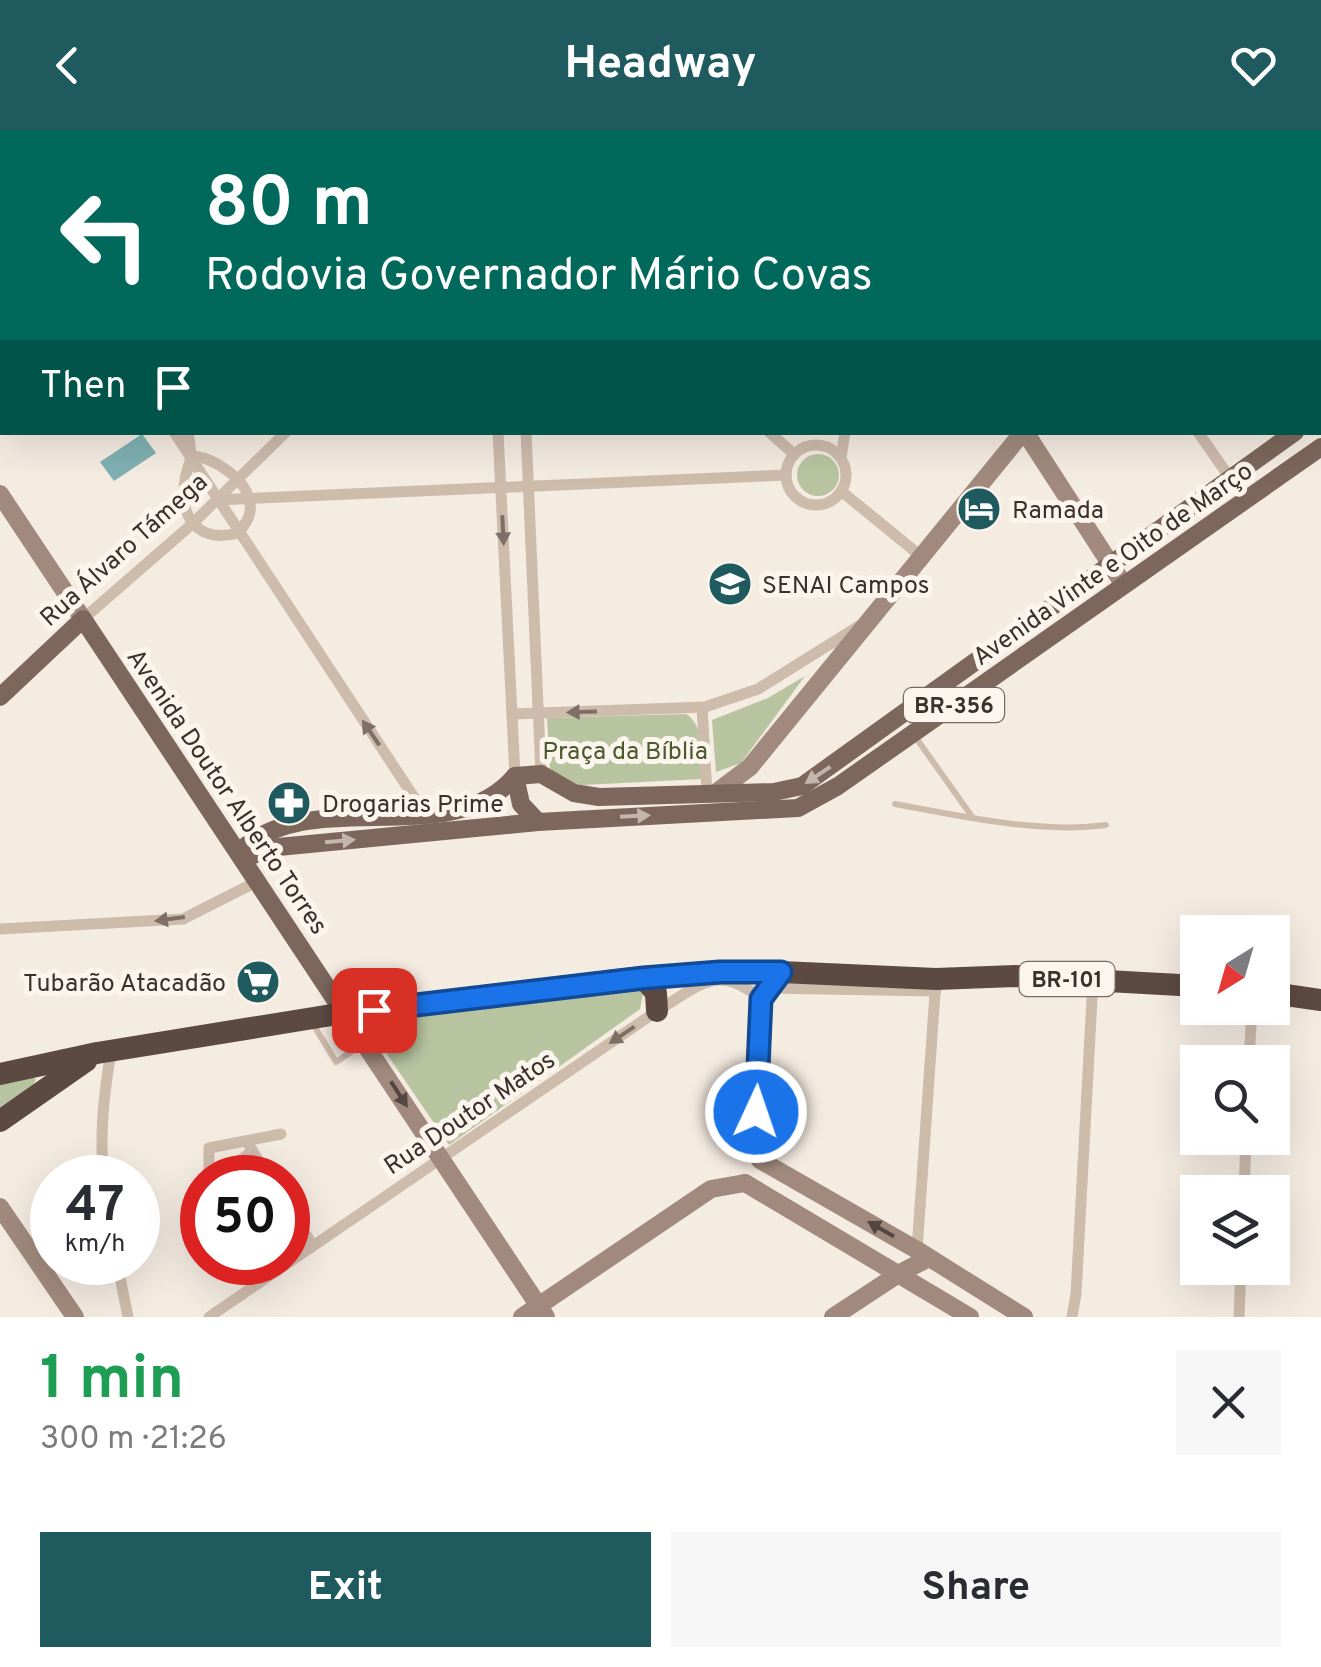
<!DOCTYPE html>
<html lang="en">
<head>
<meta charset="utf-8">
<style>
	body { margin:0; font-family:Overpass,sans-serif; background:#f7f7f7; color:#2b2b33; height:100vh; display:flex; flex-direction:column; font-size:38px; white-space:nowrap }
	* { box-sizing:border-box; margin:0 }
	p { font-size:32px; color:#7c7c81 }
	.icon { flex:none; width:55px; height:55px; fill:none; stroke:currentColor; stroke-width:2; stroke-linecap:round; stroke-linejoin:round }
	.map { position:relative; height:1187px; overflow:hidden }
	.side { display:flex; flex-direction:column; background:#fff; flex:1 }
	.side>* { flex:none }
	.banner { position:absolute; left:0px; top:0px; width:1322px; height:305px; box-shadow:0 10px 40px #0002; background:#00695c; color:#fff; overflow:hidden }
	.needle { width:65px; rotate:217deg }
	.tools { position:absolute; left:1180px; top:785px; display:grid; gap:20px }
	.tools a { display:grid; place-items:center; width:110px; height:110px; border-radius:0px; background:#fff; box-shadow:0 10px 40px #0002; font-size:50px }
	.speed { position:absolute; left:30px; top:1025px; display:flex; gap:20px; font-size:50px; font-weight:700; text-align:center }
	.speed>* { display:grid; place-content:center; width:130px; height:130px; border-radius:50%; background:#fff; box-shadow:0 10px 40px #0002; line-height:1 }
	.speed small { font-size:25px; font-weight:400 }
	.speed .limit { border:15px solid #d22; background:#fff; color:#111 }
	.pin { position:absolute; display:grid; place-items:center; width:85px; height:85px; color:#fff; margin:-42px; border-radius:20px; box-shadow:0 5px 15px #0006 }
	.me { position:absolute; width:110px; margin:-55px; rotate:3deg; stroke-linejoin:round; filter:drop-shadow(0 0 8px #0008) }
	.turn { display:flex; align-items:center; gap:35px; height:210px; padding:0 40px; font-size:45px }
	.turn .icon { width:130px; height:130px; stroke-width:2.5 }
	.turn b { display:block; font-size:70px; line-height:85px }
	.then { display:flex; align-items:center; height:95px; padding:0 40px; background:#0003; gap:20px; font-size:38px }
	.round { display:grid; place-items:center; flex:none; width:105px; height:105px; border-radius:0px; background:#f7f7f7 }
	.overview { display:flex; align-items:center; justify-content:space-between; height:170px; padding:0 40px }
	h1 { font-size:60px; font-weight:700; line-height:75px; color:#1e9e55 }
	.button { display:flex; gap:20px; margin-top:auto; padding:20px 40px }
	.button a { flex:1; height:115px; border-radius:0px; background:#1f5a5e; color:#fff; font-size:40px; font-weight:700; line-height:115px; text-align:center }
	.button a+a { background:#f7f7f7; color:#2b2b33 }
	header { display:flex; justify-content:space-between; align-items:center; height:130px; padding:0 40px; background:#1f5a5e; color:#fff; font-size:45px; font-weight:700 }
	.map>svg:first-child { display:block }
	.green { fill:#b8c4a0 }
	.water { fill:#7fb0b2 }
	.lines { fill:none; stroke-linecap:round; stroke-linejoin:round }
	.path { stroke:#b9a596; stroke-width:2.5; stroke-dasharray:5 5; stroke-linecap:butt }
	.lane { stroke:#cdbbac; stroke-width:6 }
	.street { stroke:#cdbbac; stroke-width:11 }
	.secondary { stroke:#a18a7d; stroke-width:18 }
	.primary { stroke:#7d675c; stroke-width:18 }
	.highway { stroke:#5c4a42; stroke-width:22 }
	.oneway { fill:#7d6f65 }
	.oneway2 { fill:#c2b5ac }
	.oneway3 { fill:#544640 }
	.route-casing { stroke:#114b97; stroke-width:25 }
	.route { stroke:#1a73e8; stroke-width:18 }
	.labels { text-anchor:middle; stroke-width:10; stroke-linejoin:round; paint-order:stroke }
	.shield { fill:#fbf5ee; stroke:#756b66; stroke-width:2.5 }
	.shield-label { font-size:22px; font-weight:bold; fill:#3b302b }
	.poi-label { font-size:25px; fill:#3b302b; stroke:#fbf5ee; text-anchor:start }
	.street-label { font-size:25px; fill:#3b302b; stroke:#fbf5ee }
	.park-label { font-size:25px; fill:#4a5a2e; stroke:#fbf5ee }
</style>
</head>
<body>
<header><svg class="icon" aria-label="back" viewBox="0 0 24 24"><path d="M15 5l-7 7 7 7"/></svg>Headway<svg class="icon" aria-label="heart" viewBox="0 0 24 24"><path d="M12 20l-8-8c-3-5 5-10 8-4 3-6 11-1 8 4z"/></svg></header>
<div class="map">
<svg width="1321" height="1187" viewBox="0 0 1321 1187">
	<rect width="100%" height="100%" fill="#f4ebe1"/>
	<g class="green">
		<circle cx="818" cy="345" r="21"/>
		<polygon points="805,546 741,633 716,642 712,590 768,568"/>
		<path d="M686,584C705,595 701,628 702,649L582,655L563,650L550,639L547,588Z"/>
		<polygon points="635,853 643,863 640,879 449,1015 365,892"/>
		<polygon points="32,945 36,950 33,955 0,977 0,950"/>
	</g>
	<polygon class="water" points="142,304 156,323 114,351 100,332"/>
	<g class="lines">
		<polyline class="path" points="0,73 2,71"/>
		<g class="lane">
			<polyline points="914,605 973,688"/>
			<path d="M895,674C960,686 1040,704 1106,695"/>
			<polyline points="313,894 336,932 363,914"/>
		</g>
		<g class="street">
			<polyline points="397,0 400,2"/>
			<polyline points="488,0 488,2"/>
			<polyline points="516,0 516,2"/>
			<polyline points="1031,0 1037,2"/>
			<polyline points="193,2 194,0"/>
			<polyline points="604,2 607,0"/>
			<polyline points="1141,2 1144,0"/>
			<polyline points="0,36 2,39"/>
			<polyline points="1320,91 1321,90"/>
			<polyline points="174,302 425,684"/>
			<path d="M188,302C189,310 191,319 191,326C190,334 186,342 185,350C178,387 199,414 238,403"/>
			<polyline points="498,302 515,646"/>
			<polyline points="526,302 541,644"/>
			<polyline points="769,302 794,324"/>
			<polyline points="1198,302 1230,348"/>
			<circle cx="816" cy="345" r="30"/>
			<path d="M191,326C213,326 248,350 250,374C252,386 245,394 238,403"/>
			<polyline points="841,328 845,302"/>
			<polyline points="841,361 922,427"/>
			<polyline points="216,370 786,345"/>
			<polyline points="83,489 191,395 286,302"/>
			<polyline points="702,577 707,663"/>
			<polyline points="512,584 705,577 758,559 859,496"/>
			<polyline points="0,799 183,789 258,751"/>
			<polyline points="768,858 936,861"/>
			<polyline points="1249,932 1252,878"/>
			<polyline points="249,1015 269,1048"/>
			<polyline points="252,1021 231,1038 212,1043 209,1040 209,1018 281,1004"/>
			<path d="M104,1048C99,1005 104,964 111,921"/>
			<polyline points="1244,1062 1246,1008"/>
			<polyline points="288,1076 313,1116"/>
			<polyline points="917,1120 936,849"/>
			<polyline points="117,1132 128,1187"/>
			<path d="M209,1187L657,881C699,856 717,832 761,869"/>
			<polyline points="1072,1187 1076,1164 1093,850"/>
			<polyline points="1239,1187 1241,1138"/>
		</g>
		<g class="secondary">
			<polyline points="824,0 826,2"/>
			<polyline points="1061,0 1061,2"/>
			<polyline points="1025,302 1124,455"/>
			<polyline points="0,364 83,489"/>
			<polyline points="717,662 750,637 1023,302"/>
			<polyline points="344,883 546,1187"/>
			<polyline points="760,1030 917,1120 1024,1187"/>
			<polyline points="760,1030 755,982 761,869 781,842"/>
			<polyline points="745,1053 970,1187"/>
			<polyline points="0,1077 75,1187"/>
			<polyline points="522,1187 711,1059 745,1053"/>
			<polyline points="833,1187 900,1143 929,1128"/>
		</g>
		<g class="primary">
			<polyline points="1320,285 1321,284"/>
			<polyline points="0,567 83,489 344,883"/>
			<polyline points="515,646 521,674 538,692"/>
			<path d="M240,721C311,653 451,723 515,646L541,644L574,663L599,667L774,662L802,656L1295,302"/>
			<polyline points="245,729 268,718 538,692 798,678 838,656 1321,317"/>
		</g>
		<g class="highway">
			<polyline points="643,847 656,863 657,881"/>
			<polyline points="1272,863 1321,870"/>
			<polyline points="0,944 97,923 344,883 643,847 720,842 781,842 936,849 1015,846 1198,856"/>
			<polyline points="0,991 86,931"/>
		</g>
	</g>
	<defs><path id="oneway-solid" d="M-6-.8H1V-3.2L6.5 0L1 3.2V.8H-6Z" transform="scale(2.5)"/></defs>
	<g class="oneway">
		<use href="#oneway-solid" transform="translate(503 400) rotate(87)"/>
		<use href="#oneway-solid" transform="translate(582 582) rotate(178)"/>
		<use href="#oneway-solid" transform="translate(371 603) rotate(-124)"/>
		<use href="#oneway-solid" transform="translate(170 789) rotate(172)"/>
		<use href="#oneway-solid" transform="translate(622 905) rotate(146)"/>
	</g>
	<g class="oneway2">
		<use href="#oneway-solid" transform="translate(818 645) rotate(146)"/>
		<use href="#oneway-solid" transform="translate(635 686) rotate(-3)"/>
		<use href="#oneway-solid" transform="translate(340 711) rotate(-5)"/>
	</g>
	<g class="oneway3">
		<use href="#oneway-solid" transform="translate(399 964) rotate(57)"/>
		<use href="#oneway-solid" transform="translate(881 1099) rotate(-150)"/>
	</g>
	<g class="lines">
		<defs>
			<polyline id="route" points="374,880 644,848 720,842 781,842 761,869 756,982"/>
		</defs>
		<use href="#route" class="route-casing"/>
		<use href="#route" class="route"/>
	</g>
	<defs>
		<symbol id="hotel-disc" viewBox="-11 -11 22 22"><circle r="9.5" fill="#1f5a5e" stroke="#fbf5ee"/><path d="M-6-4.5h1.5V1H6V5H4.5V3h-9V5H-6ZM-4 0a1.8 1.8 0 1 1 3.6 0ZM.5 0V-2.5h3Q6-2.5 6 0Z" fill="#fff"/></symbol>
		<symbol id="university-disc" viewBox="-11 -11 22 22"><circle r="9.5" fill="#1f5a5e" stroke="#fbf5ee"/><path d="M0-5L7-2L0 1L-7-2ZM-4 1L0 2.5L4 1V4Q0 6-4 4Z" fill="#fff"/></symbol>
		<symbol id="pharmacy-disc" viewBox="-11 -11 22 22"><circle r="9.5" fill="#1f5a5e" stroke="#fbf5ee"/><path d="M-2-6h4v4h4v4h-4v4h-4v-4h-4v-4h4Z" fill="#fff"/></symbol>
		<symbol id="supermarket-disc" viewBox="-11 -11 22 22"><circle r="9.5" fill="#1f5a5e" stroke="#fbf5ee"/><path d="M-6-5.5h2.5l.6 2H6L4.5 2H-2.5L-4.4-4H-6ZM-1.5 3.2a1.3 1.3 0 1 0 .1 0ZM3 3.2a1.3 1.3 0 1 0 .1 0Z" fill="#fff"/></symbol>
	</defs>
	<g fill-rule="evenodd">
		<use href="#hotel-disc" x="954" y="354" width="50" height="50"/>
		<use href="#university-disc" x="705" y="429" width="50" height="50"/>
		<use href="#pharmacy-disc" x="264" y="648" width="50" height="50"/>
		<use href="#supermarket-disc" x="233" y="827" width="50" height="50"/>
	</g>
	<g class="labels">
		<g class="shield">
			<rect x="904" y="558" width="100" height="34" rx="8"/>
			<rect x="1019.5" y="832" width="95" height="34" rx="8"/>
		</g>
		<g class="shield-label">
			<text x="954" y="583">BR-356</text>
			<text x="1067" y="857">BR-101</text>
		</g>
		<g class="poi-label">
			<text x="1012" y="388">Ramada</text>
			<text x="762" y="463">SENAI Campos</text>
			<text x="322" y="682">Drogarias Prime</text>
			<text x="226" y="861" text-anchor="end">Tubarão Atacadão</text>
		</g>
		<g class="street-label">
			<text transform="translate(123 419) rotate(-42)" y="9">Rua Álvaro Támega</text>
			<text transform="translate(1112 433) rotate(-35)" y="9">Avenida Vinte e Oito de Março</text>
			<text transform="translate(228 661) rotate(56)" y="9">Avenida Doutor Alberto Torres</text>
			<text transform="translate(469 982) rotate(-34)" y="9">Rua Doutor Matos</text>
		</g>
		<g class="park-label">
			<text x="625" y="629">Praça da Bíblia</text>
		</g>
	</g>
</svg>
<div class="tools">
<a><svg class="needle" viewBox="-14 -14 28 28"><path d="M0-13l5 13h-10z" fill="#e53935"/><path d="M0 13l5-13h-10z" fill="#7c7c81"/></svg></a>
<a><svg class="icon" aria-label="search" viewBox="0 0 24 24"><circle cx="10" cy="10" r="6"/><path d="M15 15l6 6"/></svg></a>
<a><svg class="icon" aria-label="layers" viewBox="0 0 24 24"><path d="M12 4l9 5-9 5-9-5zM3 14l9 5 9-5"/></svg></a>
</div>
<div class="speed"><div>47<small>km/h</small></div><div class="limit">50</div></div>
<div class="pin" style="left:374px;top:880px;background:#d93025"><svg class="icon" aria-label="arrive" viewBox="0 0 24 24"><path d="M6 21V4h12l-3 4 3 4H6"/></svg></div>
<svg class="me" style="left:756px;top:982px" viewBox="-20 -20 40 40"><circle r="17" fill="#1a73e8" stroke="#fff" stroke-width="3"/><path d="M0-11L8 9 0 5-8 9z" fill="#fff"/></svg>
<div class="banner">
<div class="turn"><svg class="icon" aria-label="left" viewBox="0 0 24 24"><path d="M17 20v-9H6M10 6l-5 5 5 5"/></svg><div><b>80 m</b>Rodovia Governador Mário Covas</div></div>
<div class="then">Then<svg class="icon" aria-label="arrive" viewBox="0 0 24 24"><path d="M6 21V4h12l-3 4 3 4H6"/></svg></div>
</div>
</div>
<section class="side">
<div class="overview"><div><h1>1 min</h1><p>300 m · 21:26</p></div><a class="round"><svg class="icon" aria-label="close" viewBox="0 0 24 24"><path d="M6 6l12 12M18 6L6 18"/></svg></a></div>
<div class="button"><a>Exit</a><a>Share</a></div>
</section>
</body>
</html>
